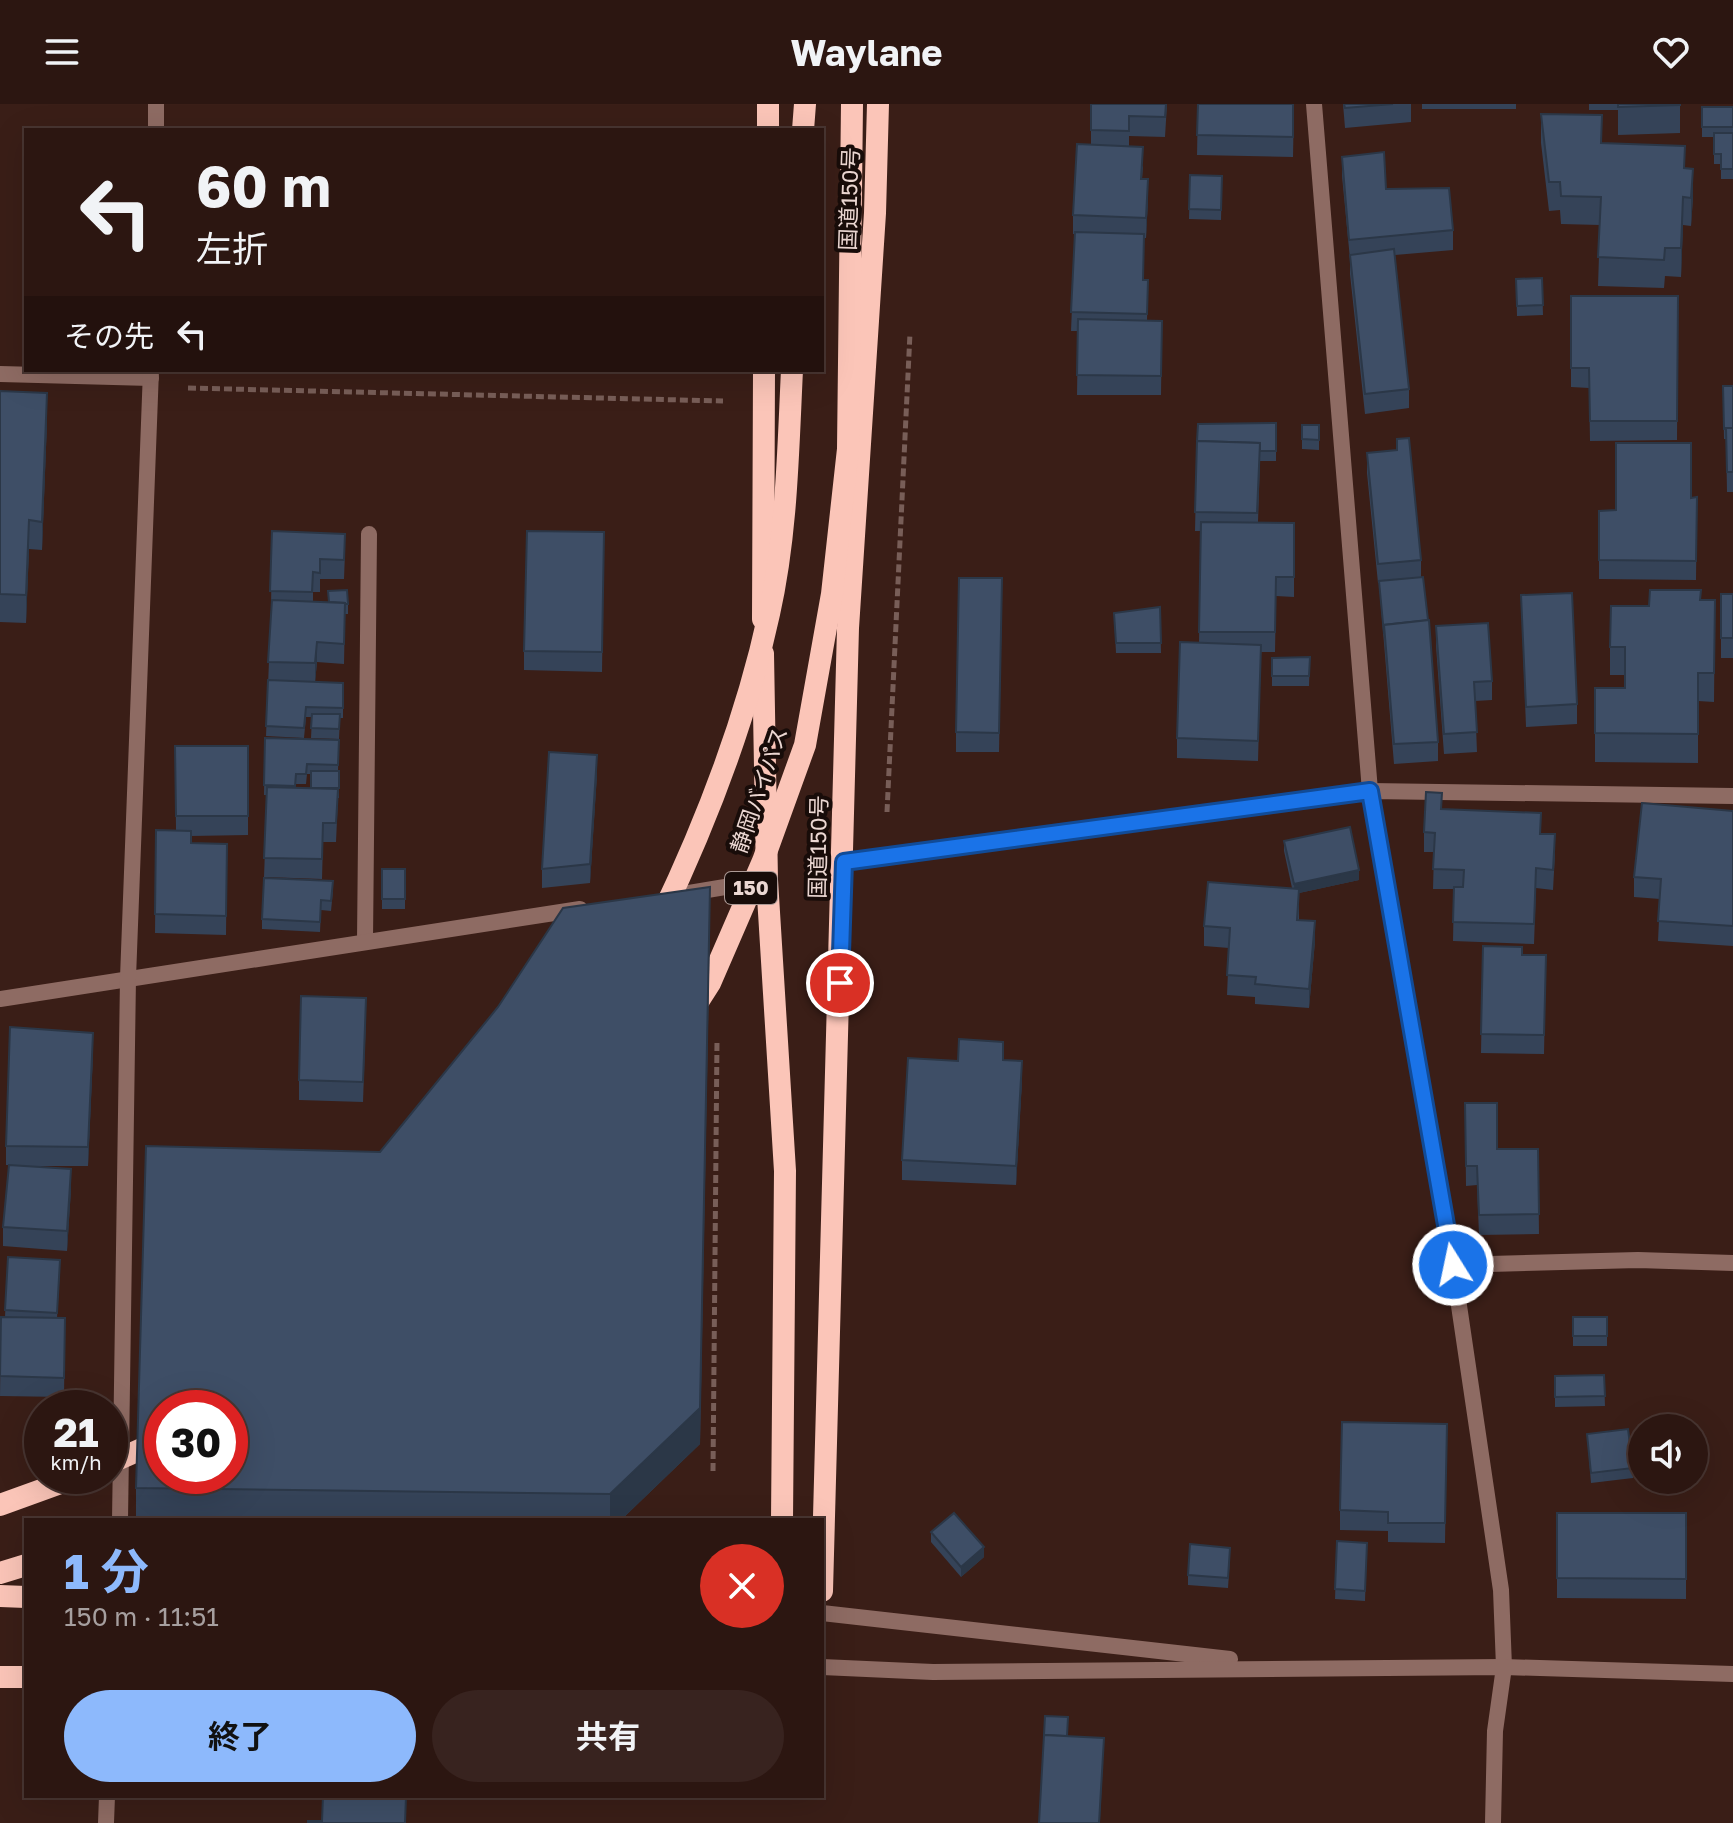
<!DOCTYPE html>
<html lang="ja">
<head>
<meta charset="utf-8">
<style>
	body { margin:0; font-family:"Golos Text","Noto Sans JP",sans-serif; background:#38231f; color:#f1f3f6; height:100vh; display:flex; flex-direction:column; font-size:30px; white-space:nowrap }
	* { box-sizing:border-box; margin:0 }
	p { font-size:26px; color:#a69f9f }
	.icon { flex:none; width:44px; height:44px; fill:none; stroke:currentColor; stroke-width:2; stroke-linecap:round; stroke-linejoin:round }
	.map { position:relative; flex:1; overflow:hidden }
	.panel { position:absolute; left:24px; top:1414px; width:800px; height:280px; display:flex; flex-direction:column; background:#2c1611; border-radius:0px; box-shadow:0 8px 32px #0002,0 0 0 2px #483531 }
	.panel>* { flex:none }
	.hud { position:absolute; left:24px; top:24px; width:800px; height:244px; border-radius:0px; box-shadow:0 8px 32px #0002,0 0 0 2px #483531; background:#2c1611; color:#f1f3f6; overflow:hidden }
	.tools { position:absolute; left:1628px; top:1310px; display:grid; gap:16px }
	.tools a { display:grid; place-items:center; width:80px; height:80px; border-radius:50%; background:#2c1611; box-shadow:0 8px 32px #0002,0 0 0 2px #483531; font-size:40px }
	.speed { position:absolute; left:24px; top:1286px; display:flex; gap:16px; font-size:40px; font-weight:700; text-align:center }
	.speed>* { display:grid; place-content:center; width:104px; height:104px; border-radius:50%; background:#2c1611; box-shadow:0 8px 32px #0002,0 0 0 2px #483531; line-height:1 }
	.speed small { font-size:20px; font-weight:400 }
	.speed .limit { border:12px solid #d22; background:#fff; color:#111 }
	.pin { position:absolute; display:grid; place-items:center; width:68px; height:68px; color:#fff; margin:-34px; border:4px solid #fff; border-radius:50%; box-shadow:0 2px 8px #0007 }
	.me { position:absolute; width:88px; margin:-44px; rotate:350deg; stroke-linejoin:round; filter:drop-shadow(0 0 6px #0008) }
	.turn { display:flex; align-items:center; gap:28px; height:168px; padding:0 40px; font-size:36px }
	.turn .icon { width:104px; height:104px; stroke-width:2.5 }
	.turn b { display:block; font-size:56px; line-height:68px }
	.then { display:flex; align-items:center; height:76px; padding:0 40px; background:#0003; gap:16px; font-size:30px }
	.round { display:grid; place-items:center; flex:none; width:84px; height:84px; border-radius:42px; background:#38231f }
	.head { display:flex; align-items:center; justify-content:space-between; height:136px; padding:0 40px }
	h1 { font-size:48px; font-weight:700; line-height:60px; color:#8db9fc }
	.button { display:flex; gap:16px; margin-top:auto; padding:16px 40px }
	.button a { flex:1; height:92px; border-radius:48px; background:#8db9fc; color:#111; font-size:32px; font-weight:700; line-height:92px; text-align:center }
	.button a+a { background:#38231f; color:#f1f3f6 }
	header { display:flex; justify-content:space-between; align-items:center; height:104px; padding:0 40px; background:#2c1611; font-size:36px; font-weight:700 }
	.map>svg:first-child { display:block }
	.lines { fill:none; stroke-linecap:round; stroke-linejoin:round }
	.path { stroke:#785e58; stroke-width:5; stroke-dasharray:8 4; stroke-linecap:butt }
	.minor { stroke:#8e6b63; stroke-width:16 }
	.tertiary { stroke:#8e6b63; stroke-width:16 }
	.trunk { stroke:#fbc5b8; stroke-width:22 }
	.trunk-bridge { stroke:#fbc5b8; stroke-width:22 }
	.wall { fill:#354358; fill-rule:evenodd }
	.shaded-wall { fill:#2b3747 }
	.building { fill:#3e4e66; stroke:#2b3747; stroke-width:2; fill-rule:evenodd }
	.route-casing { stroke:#114b97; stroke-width:20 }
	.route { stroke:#1a73e8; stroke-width:14 }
	.labels { text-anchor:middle; stroke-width:8; stroke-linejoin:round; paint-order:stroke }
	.shield { fill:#180c09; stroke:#ac9a96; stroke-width:2 }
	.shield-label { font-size:20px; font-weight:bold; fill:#ebd7d2 }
	.street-label { font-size:22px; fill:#ebd7d2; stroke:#180c09 }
</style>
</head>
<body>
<header><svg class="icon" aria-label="menu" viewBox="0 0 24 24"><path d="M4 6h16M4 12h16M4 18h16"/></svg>Waylane<svg class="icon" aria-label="heart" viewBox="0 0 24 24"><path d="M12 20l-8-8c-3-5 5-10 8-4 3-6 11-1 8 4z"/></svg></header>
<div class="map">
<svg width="1733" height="1719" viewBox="0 0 1733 1719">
	<rect width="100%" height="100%" fill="#3a1e17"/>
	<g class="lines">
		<g class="path">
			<polyline points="188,284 723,297"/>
			<polyline points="887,708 910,229"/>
			<polyline points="713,1367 717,936"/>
		</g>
		<g class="minor">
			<polyline points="1314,0 1370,687 1453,1161 1501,1486 1504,1563 1495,1627 1493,1719"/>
			<polyline points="156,26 156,0"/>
			<polyline points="0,270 151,274"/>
			<polyline points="844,758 1370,687 1733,692"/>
			<polyline points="689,789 761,777"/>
			<polyline points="365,837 369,430"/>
			<polyline points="0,895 580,805"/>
			<polyline points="1453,1161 1638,1156 1733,1159"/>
			<polyline points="120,1416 128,874 151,266"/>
			<polyline points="106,1719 107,1692"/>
		</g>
		<g class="tertiary">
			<polyline points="822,1509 1230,1555"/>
			<polyline points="822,1563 933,1568 1504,1563 1733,1570"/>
		</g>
		<g class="trunk">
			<polyline points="768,26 768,0"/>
			<polyline points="803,26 805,0"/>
			<polyline points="763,515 764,266"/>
			<polyline points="763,550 767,776 785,1067 782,1416"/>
			<polyline points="0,1401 80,1372"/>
			<polyline points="0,1469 26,1461"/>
			<polyline points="822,1487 848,524 875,109 878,0"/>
			<polyline points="0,1492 26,1493"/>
			<polyline points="0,1573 26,1573"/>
		</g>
		<g class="trunk-bridge">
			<path d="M660,815C707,717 746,616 769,510C787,430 788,347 792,266"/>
			<polyline points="694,904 710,879 763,757 805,641 832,490 848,345 852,0"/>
			<polyline points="110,1359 162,1336"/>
		</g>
	</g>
	<g class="wall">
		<polygon points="1091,0 1167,0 1165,33 1129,32 1129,43 1143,63 1142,75 1148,95 1146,134 1144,134 1143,176 1148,176 1147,217 1162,217 1161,291 1077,291 1078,227 1071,227 1075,130 1073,130 1073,111 1091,41"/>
		<polygon points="1198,0 1294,0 1293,53 1197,51"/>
		<polygon points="1343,0 1411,0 1411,18 1345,24"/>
		<rect x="1422" y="0" width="94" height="5"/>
		<polygon points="1589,0 1680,0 1680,29 1618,31 1618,6 1589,6"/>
		<polygon points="1702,3 1733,3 1733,75 1721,75 1721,60 1714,60 1714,33 1702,33"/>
		<polygon points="1541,10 1602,39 1685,65 1693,93 1691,122 1683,121 1681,173 1665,172 1664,184 1598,182 1600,121 1561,120 1560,106 1549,107 1541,39"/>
		<polygon points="1342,53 1386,85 1453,126 1453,146 1395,151 1409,285 1409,304 1365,310 1350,170 1350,155 1342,72"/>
		<polygon points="1190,71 1222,72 1221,116 1189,115"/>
		<polygon points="1542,174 1543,211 1517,212 1516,175"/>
		<polygon points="1571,192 1678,192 1677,336 1590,337 1589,284 1571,283"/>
		<polygon points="1723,282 1733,282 1733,388 1727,388 1726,335 1724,335"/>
		<polygon points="0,287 47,318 42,446 29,445 26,519 0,518"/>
		<polygon points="1276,319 1276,357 1260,357 1258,418 1294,419 1294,493 1276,492 1275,548 1261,548 1258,657 1177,654 1177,634 1199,539 1201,427 1195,427 1197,337"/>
		<polygon points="1302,321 1319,321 1319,346 1302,345"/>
		<polygon points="1397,335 1421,456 1421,473 1438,638 1438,657 1394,660 1379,479 1378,479 1367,369 1367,349 1397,346"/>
		<polygon points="1697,393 1696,476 1599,475 1599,407 1616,406"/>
		<polygon points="272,427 345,449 344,475 320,475 320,488 313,488 313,498 348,500 348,510 345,510 344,560 317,558 315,578 343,579 343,614 340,614 339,635 311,634 312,613 306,613 304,634 266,632 271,506"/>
		<polygon points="604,428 602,568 524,566 524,547"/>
		<rect x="1721" y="490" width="12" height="64"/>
		<polygon points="1521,491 1577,600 1577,620 1526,623"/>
		<polygon points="1002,494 999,648 956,648 956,628"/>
		<polygon points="1701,496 1715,496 1714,598 1698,597 1698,659 1595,658 1595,584 1625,584 1625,571 1610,571 1610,543 1649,502"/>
		<polygon points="1160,503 1161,549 1116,549 1114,509"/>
		<polygon points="1436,522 1492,577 1492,596 1475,597 1477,648 1444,650 1436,542"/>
		<polygon points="1310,553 1309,582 1272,582 1272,554"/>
		<path d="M265,634L339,636L338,667L339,694H338L336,738H323L322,775L264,773L267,691H264ZM307,670H311V684L295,683L296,680H306Z"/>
		<polygon points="175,642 248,642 248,731 191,732 191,739 227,740 226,831 155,829 156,726 176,726"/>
		<polygon points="597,670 590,779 542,784 542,765"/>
		<polygon points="1442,705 1541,730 1555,750 1553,786 1536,784 1534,840 1453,837 1454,785 1433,785 1434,748 1424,748 1424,728"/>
		<polygon points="1733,707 1733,842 1658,837 1660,795 1634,793 1634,773"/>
		<polygon points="1284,737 1359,776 1299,789 1299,816 1315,837 1309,904 1255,900 1255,893 1227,891 1229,844 1204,842 1204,822 1292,784 1284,747"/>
		<rect x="382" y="765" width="23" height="40"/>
		<polygon points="333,787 331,807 321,806 320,828 262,825 262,815"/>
		<polygon points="710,819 700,1340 621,1416 136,1416 136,1384 380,1048"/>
		<polygon points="1483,842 1522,851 1546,851 1544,950 1481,949"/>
		<polygon points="366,913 363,998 299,996 299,976"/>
		<polygon points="93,949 88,1062 17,1062 71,1085 67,1147 3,1142 3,1123 9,1061 6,1061 6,1042"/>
		<polygon points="1003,956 1022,977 1016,1081 902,1076 902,1056 958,957"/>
		<polygon points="1465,999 1497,1045 1538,1045 1539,1130 1479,1131 1477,1081 1466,1082"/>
		<polygon points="8,1153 60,1166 57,1214 65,1214 64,1293 0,1292 1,1213 5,1213"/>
		<rect x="1573" y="1213" width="34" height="29"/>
		<polygon points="1604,1271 1605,1302 1555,1303 1555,1272"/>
		<polygon points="1447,1320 1445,1439 1388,1438 1388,1427 1340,1426 1340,1406"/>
		<polygon points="1587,1330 1633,1364 1633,1374 1591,1379"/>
		<polygon points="1557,1409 1686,1409 1686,1495 1557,1494"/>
		<polygon points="931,1428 984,1453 961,1473 931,1438"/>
		<polygon points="1337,1437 1367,1439 1365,1497 1335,1495"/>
		<polygon points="1230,1454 1228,1484 1188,1481 1188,1471"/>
	</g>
	<g class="shaded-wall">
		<polygon points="1693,65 1693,93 1691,122 1691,94"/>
		<polygon points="1148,75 1148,95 1146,134 1146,114"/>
		<polygon points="1683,93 1683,121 1681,173 1681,144"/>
		<polygon points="47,289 47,318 42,446 42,418"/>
		<polygon points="29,416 29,445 26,519 26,491"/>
		<polygon points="317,538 317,558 315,579 315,559"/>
		<polygon points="597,651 597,670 590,779 590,760"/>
		<polygon points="1359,766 1359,776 1299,789 1297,835 1294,780"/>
		<polygon points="710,783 700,1340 621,1416 610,1416 610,1390"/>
		<polygon points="1315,817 1315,837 1309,904 1309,885"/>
		<polygon points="93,929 93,949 88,1062 88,1043"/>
		<polygon points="1022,957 1022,977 1016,1081 1016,1062"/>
		<polygon points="71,1065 71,1085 67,1147 67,1127"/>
		<polygon points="984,1443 984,1453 961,1473 961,1463"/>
		<polygon points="1104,1634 1100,1719 1099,1719"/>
	</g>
	<g class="building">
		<polygon points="1091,0 1166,0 1165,13 1129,12 1129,27 1091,26"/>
		<polygon points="1198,0 1293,0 1293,33 1197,31"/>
		<polygon points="1344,0 1393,0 1345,4"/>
		<polygon points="1618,0 1680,0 1680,1 1618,3"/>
		<rect x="1702" y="3" width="31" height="20"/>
		<polygon points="1541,10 1602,11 1601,39 1685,42 1684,64 1693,65 1691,94 1683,93 1681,144 1665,144 1664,156 1598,153 1601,93 1561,92 1560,78 1549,78"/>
		<polygon points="1714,29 1733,29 1733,65 1721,65 1721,50 1714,50"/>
		<polygon points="1077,40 1143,43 1141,75 1148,75 1146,114 1073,111"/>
		<polygon points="1384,48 1386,85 1449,84 1453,126 1349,136 1342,53"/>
		<polygon points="1190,71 1222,72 1221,106 1189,105"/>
		<polygon points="1075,128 1144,130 1143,176 1148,176 1147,210 1071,208"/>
		<polygon points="1394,145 1409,285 1365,290 1350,151"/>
		<polygon points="1542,174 1543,201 1517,202 1516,175"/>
		<polygon points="1571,192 1678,192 1677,317 1590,317 1589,264 1571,264"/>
		<polygon points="1078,215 1162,217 1161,272 1077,271"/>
		<polygon points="1723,282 1733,282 1733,324 1724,325"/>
		<polygon points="0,287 47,289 42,418 29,416 26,491 0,490"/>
		<polygon points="1276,319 1276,347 1260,347 1260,339 1197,337 1198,320"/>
		<polygon points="1302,321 1319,321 1319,336 1302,335"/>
		<polygon points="1726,324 1733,324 1733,368 1727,368"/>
		<polygon points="1409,334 1421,456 1378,460 1367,349 1397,346 1397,335"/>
		<polygon points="1197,337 1260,339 1257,409 1195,408"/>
		<polygon points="1616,339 1691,339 1691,394 1697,393 1696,457 1599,456 1599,407 1616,406"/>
		<polygon points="1201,418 1294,419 1294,473 1276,473 1275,528 1199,528"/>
		<polygon points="272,427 345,430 344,456 320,455 320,469 313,468 312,488 270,487"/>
		<polygon points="527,427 604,428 602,548 524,547"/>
		<polygon points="1423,473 1428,516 1384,521 1384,530 1379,477"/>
		<polygon points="959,474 1002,474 999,629 956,628"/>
		<polygon points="347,486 348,500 345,500 345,499 329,498 328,487"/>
		<polygon points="1650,486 1701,486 1700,496 1715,496 1714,569 1698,569 1698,630 1595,629 1595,584 1625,584 1625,543 1610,543 1611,502 1649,502"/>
		<polygon points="1572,489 1577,600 1526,603 1521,491"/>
		<rect x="1721" y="490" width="12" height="44"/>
		<polygon points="272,496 345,499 344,540 317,538 315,559 268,558"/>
		<polygon points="1160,503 1161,539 1116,539 1114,509"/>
		<polygon points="1429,516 1438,638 1394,640 1384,521"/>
		<polygon points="1488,519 1492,577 1474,578 1477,628 1444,630 1436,522"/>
		<polygon points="1180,538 1261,541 1258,637 1177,634"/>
		<polygon points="1310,553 1309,572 1272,572 1272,554"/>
		<polygon points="268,576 343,579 343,604 306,603 304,624 266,622"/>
		<polygon points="312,610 340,610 339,625 311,624"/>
		<polygon points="265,634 339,636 338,661 307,660 306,670 296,670 295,682 264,681"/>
		<polygon points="175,642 248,642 248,712 176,712"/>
		<polygon points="549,648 597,651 590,760 542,765"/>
		<rect x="311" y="667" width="28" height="17"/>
		<polygon points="267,683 338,685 336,719 323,719 322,755 264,754"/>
		<polygon points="1426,688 1442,689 1441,705 1541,709 1540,730 1555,730 1553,766 1536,764 1534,820 1453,818 1454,783 1463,783 1464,766 1433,765 1435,729 1424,728"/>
		<polygon points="1642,699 1733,707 1733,822 1658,817 1661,775 1634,773"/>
		<polygon points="1350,723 1359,766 1294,780 1284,737"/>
		<polygon points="156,726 191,727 191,739 227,740 226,812 155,810"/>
		<rect x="382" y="765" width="23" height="30"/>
		<polygon points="264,774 333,777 331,797 321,796 320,818 262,815"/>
		<polygon points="1208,778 1299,785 1297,816 1315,817 1309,885 1255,880 1256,873 1227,871 1230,824 1204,822"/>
		<path d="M710,783L700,1304L610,1390L136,1384L146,1042L380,1048L498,903L563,804ZM162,1304H230V1372H162Z"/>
		<polygon points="1483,842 1522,843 1522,851 1546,851 1544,931 1481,930"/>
		<polygon points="301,892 366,894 363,978 299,976"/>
		<polygon points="10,923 93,929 88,1043 6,1042"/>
		<polygon points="959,935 1003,938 1003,956 1022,957 1016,1062 902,1056 908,954 958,957"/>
		<polygon points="1465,999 1497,999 1497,1045 1538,1045 1539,1110 1479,1111 1477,1062 1466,1062"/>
		<polygon points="9,1061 71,1065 67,1127 3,1123"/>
		<polygon points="8,1153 60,1156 57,1209 5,1206"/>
		<polygon points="1,1213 65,1214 64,1274 0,1272"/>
		<rect x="1573" y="1213" width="34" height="19"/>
		<polygon points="1604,1271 1605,1292 1555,1293 1555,1272"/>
		<polygon points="1342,1318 1447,1320 1445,1419 1388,1419 1388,1408 1340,1406"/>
		<polygon points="1628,1325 1633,1364 1591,1369 1587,1330"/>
		<polygon points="954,1409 984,1443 961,1463 931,1428"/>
		<polygon points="1557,1409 1686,1409 1686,1475 1557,1474"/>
		<polygon points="1337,1437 1367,1439 1365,1487 1335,1485"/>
		<polygon points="1190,1440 1230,1444 1228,1474 1188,1471"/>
		<polygon points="1045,1612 1068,1613 1067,1632 1044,1631"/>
		<polygon points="1044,1631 1104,1634 1099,1719 1039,1719"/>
		<polygon points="323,1692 406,1692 405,1719 308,1719 308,1717 322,1717"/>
	</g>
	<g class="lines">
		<defs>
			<polyline id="route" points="840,879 844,758 1370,687 1453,1161"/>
		</defs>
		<use href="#route" class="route-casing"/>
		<use href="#route" class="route"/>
	</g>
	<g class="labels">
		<rect class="shield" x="725" y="768" width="52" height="32" rx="6"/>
		<g class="shield-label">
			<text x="751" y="791">150</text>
		</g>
		<g class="street-label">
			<text transform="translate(849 95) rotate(-88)" y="8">国道150号</text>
			<text transform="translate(759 686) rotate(-71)" y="8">静岡バイパス</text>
			<text transform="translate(818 743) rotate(-89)" y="8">国道150号</text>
		</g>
	</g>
</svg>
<div class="tools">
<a><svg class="icon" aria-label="sound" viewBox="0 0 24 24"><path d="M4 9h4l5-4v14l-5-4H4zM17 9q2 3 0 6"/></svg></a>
</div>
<div class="speed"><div>21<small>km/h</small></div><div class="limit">30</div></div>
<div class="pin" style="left:840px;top:879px;background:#d93025"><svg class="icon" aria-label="arrive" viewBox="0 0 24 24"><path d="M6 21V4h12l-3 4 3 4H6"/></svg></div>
<svg class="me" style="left:1453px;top:1161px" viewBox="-20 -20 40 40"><circle r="17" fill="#1a73e8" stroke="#fff" stroke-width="3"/><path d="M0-11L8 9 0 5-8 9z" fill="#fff"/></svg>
<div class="hud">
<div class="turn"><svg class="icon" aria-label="left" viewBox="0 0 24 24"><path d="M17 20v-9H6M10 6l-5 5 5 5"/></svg><div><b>60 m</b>左折</div></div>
<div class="then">その先<svg class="icon" aria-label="left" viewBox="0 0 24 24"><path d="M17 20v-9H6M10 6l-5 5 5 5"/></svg></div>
</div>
<section class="panel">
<div class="head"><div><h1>1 分</h1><p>150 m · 11:51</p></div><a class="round" style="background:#d93025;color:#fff"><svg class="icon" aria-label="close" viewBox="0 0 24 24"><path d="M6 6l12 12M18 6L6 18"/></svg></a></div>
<div class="button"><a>終了</a><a>共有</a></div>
</section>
</div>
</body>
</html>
